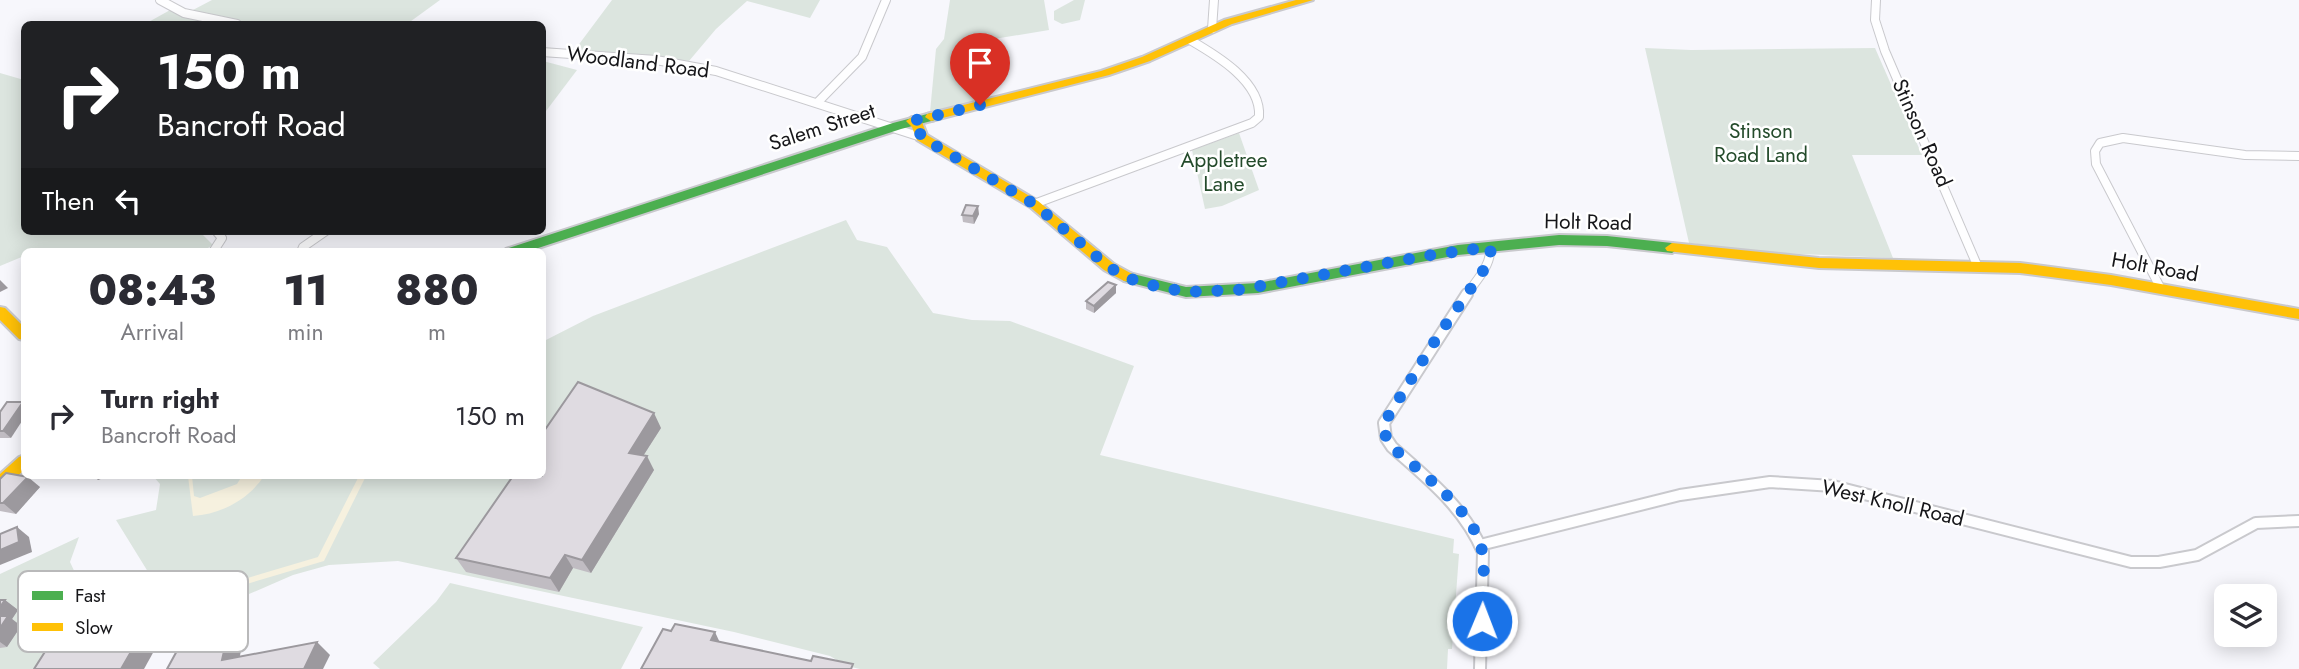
<!DOCTYPE html>
<html lang="en">
<head>
<meta charset="utf-8">
<style>
	body { margin:0; font-family:Jost,sans-serif; background:#f2f2f3; color:#2b2b33; height:100vh; display:flex; flex-direction:column; font-size:26px; white-space:nowrap }
	* { box-sizing:border-box; margin:0 }
	p { font-size:23px; color:#7c7c81 }
	.icon { flex:none; width:38px; height:38px; fill:none; stroke:currentColor; stroke-width:2; stroke-linecap:round; stroke-linejoin:round }
	.map { position:relative; flex:1; overflow:hidden }
	.sheet { position:absolute; left:21px; top:248px; width:525px; height:231px; display:flex; flex-direction:column; background:#fff; border-radius:10px; box-shadow:0 4px 18px #0003 }
	.sheet>* { flex:none }
	.banner { position:absolute; left:21px; top:21px; width:525px; height:214px; border-radius:10px; box-shadow:0 4px 18px #0003; background:#202124; color:#fff; overflow:hidden }
	.tools { position:absolute; left:2214px; top:584px; display:grid; gap:14px }
	.tools a { display:grid; place-items:center; width:63px; height:63px; border-radius:10px; background:#fff; box-shadow:0 4px 18px #0003; font-size:35px }
	.pin { position:absolute; display:grid; place-items:center; width:60px; height:60px; color:#fff; margin:-72px -30px; border-radius:50% 50% 50% 0; rotate:-45deg; box-shadow:0 0 7px #0007 }
	.pin .icon { rotate:45deg }
	.me { position:absolute; width:77px; margin:-38px; rotate:1deg; stroke-linejoin:round; filter:drop-shadow(0 0 5px #0008) }
	.turn { display:flex; align-items:center; gap:24px; height:147px; padding:0 21px; font-size:32px }
	.turn .icon { width:91px; height:91px; stroke-width:2.5 }
	.turn b { display:block; font-size:49px; line-height:60px }
	.then { display:flex; align-items:center; height:66px; padding:0 21px; background:#0003; gap:14px; font-size:26px }
	.eta { display:flex; justify-content:space-evenly; align-items:center; height:119px; text-align:center }
	.eta b { font-size:42px; font-weight:800; line-height:49px }
	ul { padding:0; list-style:none }
	li { display:flex; align-items:center; gap:21px; height:98px; padding:0 21px }
	li div { flex:1 }
	li b { display:block; font-size:26px }
	li em { font-style:normal }
	.map>svg:first-child { display:block }
	.green { fill:#dce5df }
	.sand { fill:#f6f1df }
	.lines { fill:none; stroke-linecap:round; stroke-linejoin:round }
	.street-far1-casing { stroke:#c9c9cd; stroke-width:10 }
	.street-casing { stroke:#c9c9cd; stroke-width:14 }
	.fast-casing { stroke:#c9c9cd; stroke-width:4 }
	.slow-casing { stroke:#c9c9cd; stroke-width:4 }
	.street-far1 { stroke:#fefeff; stroke-width:8 }
	.street { stroke:#fefeff; stroke-width:10 }
	.fast { fill:#4caf50; fill-rule:evenodd }
	.slow { fill:#ffc107; fill-rule:evenodd }
	.wall { fill:#c0bcc2 }
	.shaded-wall { fill:#9c999e }
	.building { fill:#dfdbe1; stroke:#9c999e; stroke-width:2 }
	.route { stroke:#1a73e8; stroke-width:12; stroke-dasharray:0 21.6 }
	.labels { text-anchor:middle; stroke-width:5; stroke-linejoin:round; paint-order:stroke }
	.street-label { font-size:21px; fill:#161619; stroke:#fff }
	.park-label { font-size:21px; fill:#244b2b; stroke:#fff }
	.key { fill:#fff; stroke:#b9b9ba; stroke-width:2 }
	.key-label { font-size:19px; fill:#161619 }
</style>
</head>
<body>
<div class="map">
<svg width="2299" height="669" viewBox="0 0 2299 669">
	<rect width="100%" height="100%" fill="#f7f7fc"/>
	<g class="green">
		<polygon points="212,0 440,0 407,24 249,24 191,11"/>
		<polygon points="612,0 820,0 810,18 747,1 716,29 689,61 574,51"/>
		<polygon points="950,0 1044,0 1049,30 970,43 979,100 930,112 936,49 944,39"/>
		<polygon points="1074,0 1085,0 1080,20 1062,24 1054,20 1054,11"/>
		<polygon points="172,9 234,24 145,24"/>
		<polygon points="1645,48 1691,50 1875,48 1922,155 1852,155 1893,258 1776,253 1689,243"/>
		<polygon points="543,61 577,70 543,115 542,61"/>
		<polygon points="0,73 24,80 24,231 204,231 201,233 213,245 201,252 24,252 24,256 0,266"/>
		<polygon points="1239,133 1259,190 1222,206 1205,209 1192,150"/>
		<polygon points="846,220 857,240 887,247 933,313 972,320 1010,321 1134,366 1100,455 1454,539 1453,553 1459,554 1452,649 1448,649 1447,669 860,669 847,666 830,656 734,632 398,561 329,565 293,575 166,630 153,632 150,616 166,601 116,520 156,510 160,484 153,476 542,476 544,341 593,316"/>
		<polygon points="79,537 70,562 84,592 90,619 51,659 34,669 0,669 0,574"/>
		<polygon points="450,583 643,627 621,669 380,669 373,663 436,602"/>
	</g>
	<g class="sand">
		<path d="M188,476H192L194,496L200,498L237,484L242,476H264C248,500 221,514 193,516Z"/>
		<polygon points="359,476 366,476 324,561 196,599 197,593 318,557"/>
	</g>
	<g class="lines">
		<defs>
			<g id="street-far1">
				<polyline points="160,0 184,13 237,24"/>
				<polyline points="1876,0 1875,20 1885,51 1977,265"/>
				<polyline points="1212,29 1214,0"/>
				<polyline points="542,52 656,60 716,71 921,137"/>
				<polyline points="817,103 862,57 886,0"/>
				<path d="M1034,204L1252,123L1259,117C1262,82 1216,55 1190,40"/>
				<polyline points="213,252 222,238 216,231"/>
				<polyline points="301,252 303,247 326,231"/>
				<polyline points="2161,289 2096,164 2095,151 2100,143 2123,138 2245,155 2299,156"/>
				<path d="M1466,295C1476,281 1492,265 1490,247"/>
			</g>
			<g id="street">
				<path d="M1467,294L1384,423L1386,438L1392,447C1428,479 1464,507 1483,552L1480,669"/>
				<polyline points="1480,545 1680,495 1770,482 1833,486 2131,562 2159,562 2197,555 2256,523 2299,521"/>
			</g>
			<g id="fast">
				<polygon points="931,113 937,117 935,120 901,129 526,252 504,252 506,249 893,123"/>
				<polygon points="1559,235 1607,236 1672,243 1679,248 1672,253 1607,246 1559,245 1458,255 1258,293 1186,297 1124,281 1122,278 1129,273 1186,287 1258,283 1458,245"/>
			</g>
			<g id="slow">
				<polygon points="1296,0 1313,0 1232,24 1150,61 1109,75 931,121 925,117 927,114 1101,71 1142,57 1224,20"/>
				<polygon points="912,117 922,122 927,135 1038,201 1114,264 1134,275 1136,278 1134,281 1124,281 1104,270 1030,207 917,140 912,127 906,121"/>
				<polygon points="1672,243 1819,258 2020,263 2111,275 2299,309 2299,319 2111,285 2020,273 1819,268 1667,251 1665,248"/>
				<polygon points="0,307 5,308 24,327 24,340 19,339 0,320"/>
				<polygon points="24,455 24,470 5,488 0,490 0,474 19,457"/>
			</g>
		</defs>
		<use href="#street-far1" class="street-far1-casing"/>
		<use href="#street" class="street-casing"/>
		<use href="#fast" class="fast-casing"/>
		<use href="#slow" class="slow-casing"/>
		<use href="#street-far1" class="street-far1"/>
		<use href="#street" class="street"/>
		<use href="#fast" class="fast"/>
		<use href="#slow" class="slow"/>
	</g>
	<g class="wall">
		<polygon points="979,214 974,224 963,222 962,215"/>
		<polygon points="1116,285 1116,293 1094,313 1086,309 1086,301"/>
		<polygon points="0,412 11,438 0,438"/>
		<polygon points="661,428 643,456 654,470 591,573 573,568 559,592 466,572 456,558"/>
		<polygon points="0,479 40,487 16,514 0,511"/>
		<polygon points="0,600 5,600 18,610 12,619 21,626 7,647 0,648"/>
	</g>
	<g class="shaded-wall">
		<polygon points="978,206 979,214 974,224 973,216"/>
		<polygon points="0,280 8,288 0,292"/>
		<polygon points="1116,285 1116,293 1094,313 1094,306"/>
		<polygon points="23,402 24,403 24,418 11,438 3,431"/>
		<polygon points="654,413 661,428 636,467 629,453"/>
		<polygon points="647,456 654,470 591,573 582,560"/>
		<polygon points="94,476 106,476 106,477 98,480"/>
		<polygon points="28,477 40,487 16,514 3,503"/>
		<polygon points="17,527 29,537 32,552 0,565 0,550"/>
		<polygon points="565,555 573,568 559,592 550,578"/>
		<polygon points="5,600 18,610 12,619 21,626 7,647 0,642 0,607"/>
		<polygon points="715,632 721,645 711,640"/>
		<polygon points="139,638 154,651 144,669 121,669"/>
		<polygon points="227,638 241,651 237,669 222,660"/>
		<polygon points="317,642 330,655 323,669 304,669"/>
	</g>
	<g class="building">
		<polygon points="966,205 978,206 973,216 962,215"/>
		<polygon points="1108,282 1116,285 1094,306 1086,301"/>
		<polygon points="578,382 654,413 629,453 647,456 582,560 565,555 550,578 456,558 513,476 542,476 542,434"/>
		<polygon points="7,402 23,402 3,431 0,431 0,412"/>
		<polygon points="6,473 28,477 3,503 0,503 0,479"/>
		<polygon points="17,527 19,542 0,550 0,534"/>
		<polygon points="0,600 5,600 0,607"/>
		<polygon points="0,616 8,616 0,628"/>
		<polygon points="675,624 715,632 711,640 811,661 813,656 853,664 851,669 641,669 663,629 671,631"/>
		<polygon points="104,638 139,638 121,669 34,669 48,647 98,647"/>
		<polygon points="227,638 222,660 317,642 304,669 167,669 178,649"/>
	</g>
	<g class="lines">
		<path class="route" d="M980,105L912,121L918,125L921,137L1034,204L1109,267L1127,278L1159,287L1186,292L1238,290L1431,255L1490,247L1491,256L1487,265L1438,336L1384,423L1386,438L1392,447C1421,473 1475,511 1482,551C1486,573 1482,599 1482,621"/>
	</g>
	<g class="labels">
		<g class="street-label">
			<text transform="translate(638 62) rotate(7)" y="7">Woodland Road</text>
			<text transform="translate(822 127) rotate(-18)" y="7">Salem Street</text>
			<text transform="translate(1922 133) rotate(66)" y="7">Stinson Road</text>
			<text transform="translate(1588 222) rotate(1)" y="7">Holt Road</text>
			<text transform="translate(2155 267) rotate(10)" y="7">Holt Road</text>
			<text transform="translate(1893 503) rotate(13)" y="7">West Knoll Road</text>
		</g>
		<g class="park-label">
			<text x="1761" y="138">Stinson<tspan x="1761" dy="24">Road Land</tspan></text>
			<text x="1224" y="167">Appletree<tspan x="1224" dy="24">Lane</tspan></text>
		</g>
	</g>
	<rect x="18" y="571" width="230" height="81" rx="10" class="key"/>
	<rect x="32" y="591" width="31" height="9" fill="#4caf50"/>
	<rect x="32" y="623" width="31" height="8" fill="#ffc107"/>
	<g class="key-label">
		<text x="75" y="602">Fast</text>
		<text x="75" y="634">Slow</text>
	</g>
</svg>
<div class="tools">
<a><svg class="icon" aria-label="layers" viewBox="0 0 24 24"><path d="M12 4l9 5-9 5-9-5zM3 14l9 5 9-5"/></svg></a>
</div>
<div class="pin" style="left:980px;top:105px;background:#d93025"><svg class="icon" aria-label="arrive" viewBox="0 0 24 24"><path d="M6 21V4h12l-3 4 3 4H6"/></svg></div>
<svg class="me" style="left:1482px;top:621px" viewBox="-20 -20 40 40"><circle r="17" fill="#1a73e8" stroke="#fff" stroke-width="3"/><path d="M0-11L8 9 0 5-8 9z" fill="#fff"/></svg>
<div class="banner">
<div class="turn"><svg class="icon" aria-label="right" viewBox="0 0 24 24"><path d="M7 20v-9h11M14 6l5 5-5 5"/></svg><div><b>150 m</b>Bancroft Road</div></div>
<div class="then">Then<svg class="icon" aria-label="left" viewBox="0 0 24 24"><path d="M17 20v-9H6M10 6l-5 5 5 5"/></svg></div>
</div>
<section class="sheet">
<div class="eta">
<div><b>08:43</b><p>Arrival</p></div>
<div><b>11</b><p>min</p></div>
<div><b>880</b><p>m</p></div>
</div>
<ul>
<li><svg class="icon" aria-label="right" viewBox="0 0 24 24"><path d="M7 20v-9h11M14 6l5 5-5 5"/></svg><div><b>Turn right</b><p>Bancroft Road</p></div><em>150 m</em></li>
</ul>
</section>
</div>
</body>
</html>
